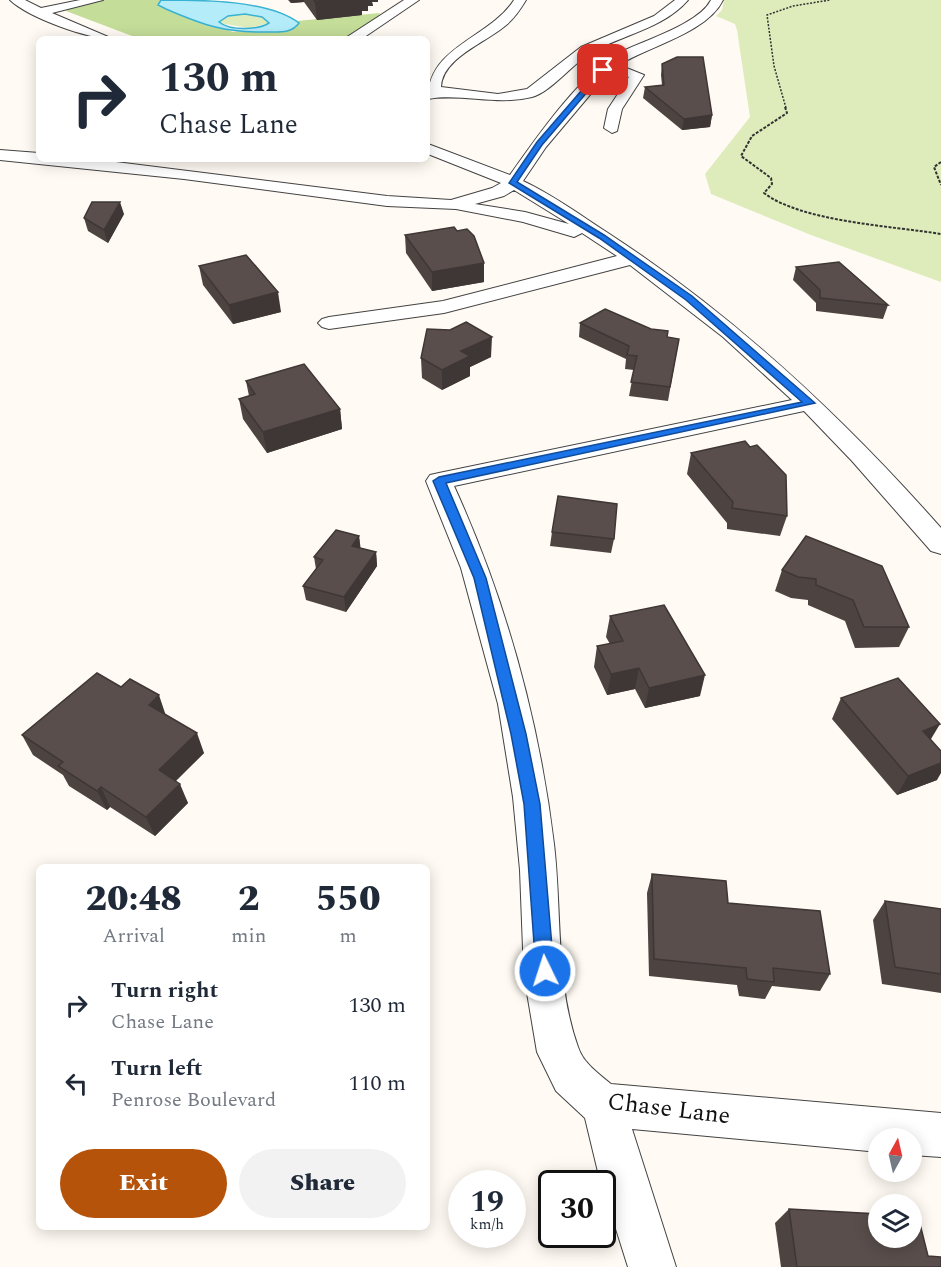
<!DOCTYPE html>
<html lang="en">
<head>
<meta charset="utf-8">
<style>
	body { margin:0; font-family:Spectral,serif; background:#f2f2f3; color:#1f2937; height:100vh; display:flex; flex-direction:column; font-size:22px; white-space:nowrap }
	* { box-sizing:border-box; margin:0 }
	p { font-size:20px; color:#747a83 }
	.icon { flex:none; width:33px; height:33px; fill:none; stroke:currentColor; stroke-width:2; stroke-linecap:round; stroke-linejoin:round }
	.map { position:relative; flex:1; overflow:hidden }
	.sheet { position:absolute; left:36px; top:864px; width:394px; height:366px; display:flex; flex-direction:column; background:#fff; border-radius:9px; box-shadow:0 3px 15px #0003 }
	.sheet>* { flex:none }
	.guide { position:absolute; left:36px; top:36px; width:394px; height:126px; border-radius:9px; box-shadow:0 3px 15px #0003; background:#fff; color:#1f2937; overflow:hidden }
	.needle { width:39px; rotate:8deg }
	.tools { position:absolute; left:868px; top:1128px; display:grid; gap:12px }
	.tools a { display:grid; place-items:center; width:54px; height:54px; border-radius:50%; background:#fff; box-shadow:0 3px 15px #0003; font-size:30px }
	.speed { position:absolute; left:448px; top:1170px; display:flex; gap:12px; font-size:30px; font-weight:700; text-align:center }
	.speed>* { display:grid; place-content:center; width:78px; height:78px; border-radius:50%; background:#fff; box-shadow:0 3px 15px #0003; line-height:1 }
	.speed small { font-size:15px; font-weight:400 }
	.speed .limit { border:3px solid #111; border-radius:9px; background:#fff; color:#111 }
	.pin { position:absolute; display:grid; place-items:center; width:51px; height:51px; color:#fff; margin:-26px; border-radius:12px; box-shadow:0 3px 9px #0006 }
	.me { position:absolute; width:66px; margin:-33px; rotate:356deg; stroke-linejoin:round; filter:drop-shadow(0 0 4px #0008) }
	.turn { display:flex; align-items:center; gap:21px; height:126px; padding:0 24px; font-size:27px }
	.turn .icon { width:78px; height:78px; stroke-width:2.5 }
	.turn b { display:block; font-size:42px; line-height:51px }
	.eta { display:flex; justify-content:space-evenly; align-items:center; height:102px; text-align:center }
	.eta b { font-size:36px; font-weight:800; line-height:42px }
	.action { display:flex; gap:12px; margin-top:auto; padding:12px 24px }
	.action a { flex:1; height:69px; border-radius:36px; background:#b45309; color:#fff; font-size:24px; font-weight:800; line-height:69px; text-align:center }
	.action a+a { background:#f2f2f3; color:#1f2937 }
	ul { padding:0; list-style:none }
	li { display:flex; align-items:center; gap:18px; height:78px; padding:0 24px }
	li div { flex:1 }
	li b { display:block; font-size:22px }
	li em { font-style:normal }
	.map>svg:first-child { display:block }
	.green { fill:#ddecba }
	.forest { fill:#c4dd98 }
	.water { fill:#b5ecf9; stroke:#39b2d3; stroke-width:1.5; fill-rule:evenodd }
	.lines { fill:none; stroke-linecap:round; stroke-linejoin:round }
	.minor-casing { stroke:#434343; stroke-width:2 }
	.path-far1 { stroke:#323232; stroke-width:1.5; stroke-dasharray:2 1.5; stroke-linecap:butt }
	.path { stroke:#323232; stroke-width:2; stroke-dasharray:3 1.5; stroke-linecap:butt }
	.minor { fill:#fff; fill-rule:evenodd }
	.wall { fill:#4d4341 }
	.shaded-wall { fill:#3e3735 }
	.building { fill:#594e4c; stroke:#3e3735; stroke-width:1.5 }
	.route { fill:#1a73e8; stroke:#114b97; stroke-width:1.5 }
	.labels { text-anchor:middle; stroke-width:6; stroke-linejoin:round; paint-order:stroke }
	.street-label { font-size:24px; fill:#101010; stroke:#fff }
</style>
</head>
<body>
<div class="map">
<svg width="941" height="1267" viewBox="0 0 941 1267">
	<rect width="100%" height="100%" fill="#fffaf3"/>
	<g class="green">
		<polygon points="724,0 941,0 941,282 811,235 711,194 705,174 750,117 737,30 735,24 716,16 722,10"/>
		<polygon points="245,14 262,17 269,23 250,28 219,23 228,16"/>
	</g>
	<path class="forest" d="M97,0H161L159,3L165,7L233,32L299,24L297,21L380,13C375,26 353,33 341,39H140L66,11L75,4Z"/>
	<path class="water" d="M161,0C203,0 269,0 299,23C292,33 281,32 269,32C227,33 205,26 166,9L158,5ZM245,14L262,17L269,23C258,30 230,31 219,22L228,16Z"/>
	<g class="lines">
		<defs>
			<g id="minor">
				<path d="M10,0H25L41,8L80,0H103L52,13L113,39C88,39 29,18 10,0Z"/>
				<polygon points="404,0 419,0 363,38 344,39"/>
				<path d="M514,0H526C520,10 514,19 505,26C485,43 442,58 441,87L498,94L527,89L581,47L654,16L675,0H688C663,29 623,34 591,53C573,63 551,92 532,97C496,106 462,93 428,99C428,46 489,39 514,0Z"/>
				<path d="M711,0H723C707,33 649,46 619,65L644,75L622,109L617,131L612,133L604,128L608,109L629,77L610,71L546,147L523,181C553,195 580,215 608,233C734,315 842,416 941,528V554L931,551L852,461L804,411L454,486C506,600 539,720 554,844C562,911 555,983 578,1047C583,1063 599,1074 611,1084L941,1113V1157L912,1155V1138H879V1152L632,1129L676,1267H628L598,1172L585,1118L556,1091L537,1052L524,975L520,870L513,797L498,704L461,568L426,481L430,475L439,473L792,400L723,337L630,265L444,313L329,329L322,327L318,323L322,319L329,317L443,301L617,256L582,233L574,237L523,222L456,209L387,206L184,179L0,160V150L39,153V159H92L387,196L451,200L492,188L501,183L428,154V144L510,175C537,137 580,74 621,52C645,40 699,24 711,0ZM514,190L569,224L525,212L475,204L504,196Z"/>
			</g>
		</defs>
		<use href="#minor" class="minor-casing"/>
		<polyline class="path-far1" points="786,108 774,66 767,15 793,6 830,0"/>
		<g class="path">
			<path d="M785,107L787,113L752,136L741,156L771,178L772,184L764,193C802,222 893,226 941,234"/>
			<polyline points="941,162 934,167 941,185"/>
		</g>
		<use href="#minor" class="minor"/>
	</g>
	<g class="wall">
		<polygon points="288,0 378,0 378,2 372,2 373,6 368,6 368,11 362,11 362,15 317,20 304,2 291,3"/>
		<polygon points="662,64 712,115 710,127 682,130 643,98 645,87 662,85 661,75"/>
		<polygon points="124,214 108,243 88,231 84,218"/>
		<polygon points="405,235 484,282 432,291 406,253"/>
		<polygon points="199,266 281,312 233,324 203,285"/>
		<polygon points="796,267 888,305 883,319 816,311 816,303 793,280"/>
		<polygon points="580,323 679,339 668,401 629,396 634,370 625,369 626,359 579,337"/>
		<polygon points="491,357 470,367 470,376 442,390 422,378 421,358"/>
		<polygon points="246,381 340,409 342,429 267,453 243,419 239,399 249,396"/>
		<polygon points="691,453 787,516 780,536 727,529 727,523 687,474"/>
		<polygon points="552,532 614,539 611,553 550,546"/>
		<polygon points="359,536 360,548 376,552 377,566 346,612 306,600 303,586 316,569 314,557"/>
		<polygon points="806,536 909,627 899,647 855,648 845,621 808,605 808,600 791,598 775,591 782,570"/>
		<polygon points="610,616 700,696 645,708 635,689 607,695 594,667 597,646 610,644 606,637"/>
		<polygon points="841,698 931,740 937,780 897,795 832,719"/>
		<polygon points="166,715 204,753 176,781 188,803 155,836 110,807 107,810 69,786 63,775 33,755 22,735"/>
		<polygon points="652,874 728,903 830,974 820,991 772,986 765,999 739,996 737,985 649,976 647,893"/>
		<polygon points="885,901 941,909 941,993 882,984 873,920"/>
		<polygon points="789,1209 928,1256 941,1267 781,1267 775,1223"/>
	</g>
	<g class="shaded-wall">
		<polygon points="290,0 304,0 304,2 291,3"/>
		<polygon points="334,0 378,0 378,2 372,2 373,6 368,6 368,11 362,11 362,15 317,20 315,2"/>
		<polygon points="712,115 710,127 682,130 684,119"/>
		<polygon points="120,202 124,214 108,243 104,230"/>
		<polygon points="484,263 484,282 432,291 432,272"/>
		<polygon points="278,292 281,312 233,324 229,305"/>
		<polygon points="492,337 491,357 470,367 470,376 442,390 442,370 461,351"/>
		<polygon points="340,409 342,429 267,453 263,432"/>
		<polygon points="359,536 361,551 352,546"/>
		<polygon points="376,552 377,566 346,612 344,597"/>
		<polygon points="639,668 635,689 607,695 611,674"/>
		<polygon points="705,675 700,696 645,708 649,688"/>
		<polygon points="159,695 166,716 149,705"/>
		<polygon points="940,724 928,744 923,731"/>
		<polygon points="197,733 204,753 167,789 159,770"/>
		<polygon points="941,763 941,773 937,780 897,795 908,776"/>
		<polygon points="180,784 188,803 155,836 146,817"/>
		<polygon points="101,787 110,807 107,810 97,791"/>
	</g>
	<g class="building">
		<polygon points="314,0 334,0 315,2"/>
		<polygon points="677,57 703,57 712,115 684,119 645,87 664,85 662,64"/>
		<polygon points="92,202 120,202 104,230 84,218"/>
		<polygon points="454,227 457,231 467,229 474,236 484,263 432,272 405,235"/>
		<polygon points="246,255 278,292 229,305 199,266"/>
		<polygon points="839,262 888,305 820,298 820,290 796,267"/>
		<polygon points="605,309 651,329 668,331 667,337 679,339 670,387 631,382 637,356 627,355 629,346 580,323"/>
		<polygon points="466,322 492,337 461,351 470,356 442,370 421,358 427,329 450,330"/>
		<polygon points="304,364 340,409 263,432 239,399 255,394 246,381"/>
		<polygon points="745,441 750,447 757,445 786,475 787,516 732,508 733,502 691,453"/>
		<polygon points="558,496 617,504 614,539 552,532"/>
		<polygon points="336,530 359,536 352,546 376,552 344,597 303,586 323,560 314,557"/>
		<polygon points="806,536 882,566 909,627 864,627 853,600 816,585 816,579 798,577 782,570"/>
		<polygon points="664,605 705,675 649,688 639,668 611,674 597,646 623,641 610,616"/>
		<polygon points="97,673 121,687 130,679 159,695 149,705 197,733 159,770 180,784 146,817 101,787 97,791 58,766 63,762 22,735"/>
		<polygon points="898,678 940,724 923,731 941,751 941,763 908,776 841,698"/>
		<polygon points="652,874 726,881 728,903 820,911 830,974 773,968 774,982 747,979 746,968 654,959"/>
		<polygon points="885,901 941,909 941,974 895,967"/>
		<polygon points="789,1209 879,1214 879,1238 912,1238 912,1216 918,1216 928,1256 941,1257 941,1267 797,1267"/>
	</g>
	<polygon class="route" points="600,69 606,70 542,145 517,182 604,235 692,296 815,403 446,483 486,578 526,734 540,804 554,971 552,978 545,980 539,978 536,971 524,804 511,734 474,578 433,481 439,477 802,402 686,300 599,238 509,183 537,142"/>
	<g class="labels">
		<g class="street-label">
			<text transform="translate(669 1108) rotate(7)" y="8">Chase Lane</text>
		</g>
	</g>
</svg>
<div class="tools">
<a><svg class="needle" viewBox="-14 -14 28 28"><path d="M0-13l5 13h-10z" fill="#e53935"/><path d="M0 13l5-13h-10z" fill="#747a83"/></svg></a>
<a><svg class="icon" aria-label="layers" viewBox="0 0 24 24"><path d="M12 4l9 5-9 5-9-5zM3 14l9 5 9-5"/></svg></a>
</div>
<div class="speed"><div>19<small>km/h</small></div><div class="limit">30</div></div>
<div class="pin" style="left:603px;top:70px;background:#d93025"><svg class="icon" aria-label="arrive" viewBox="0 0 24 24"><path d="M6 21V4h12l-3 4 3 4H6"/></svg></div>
<svg class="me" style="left:545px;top:971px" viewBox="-20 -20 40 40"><circle r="17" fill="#1a73e8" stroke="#fff" stroke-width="3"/><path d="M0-11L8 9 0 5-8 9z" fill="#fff"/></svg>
<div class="guide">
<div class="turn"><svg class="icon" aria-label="right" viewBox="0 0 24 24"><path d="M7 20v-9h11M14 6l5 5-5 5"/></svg><div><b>130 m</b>Chase Lane</div></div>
</div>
<section class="sheet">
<div class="eta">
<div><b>20:48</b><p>Arrival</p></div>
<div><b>2</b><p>min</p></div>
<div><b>550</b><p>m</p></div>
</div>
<ul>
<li><svg class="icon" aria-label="right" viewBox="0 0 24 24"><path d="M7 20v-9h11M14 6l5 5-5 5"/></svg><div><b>Turn right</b><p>Chase Lane</p></div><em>130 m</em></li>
<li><svg class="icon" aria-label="left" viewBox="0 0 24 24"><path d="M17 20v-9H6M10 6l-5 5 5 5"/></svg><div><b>Turn left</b><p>Penrose Boulevard</p></div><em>110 m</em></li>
</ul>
<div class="action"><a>Exit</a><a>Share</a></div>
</section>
</div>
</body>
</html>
